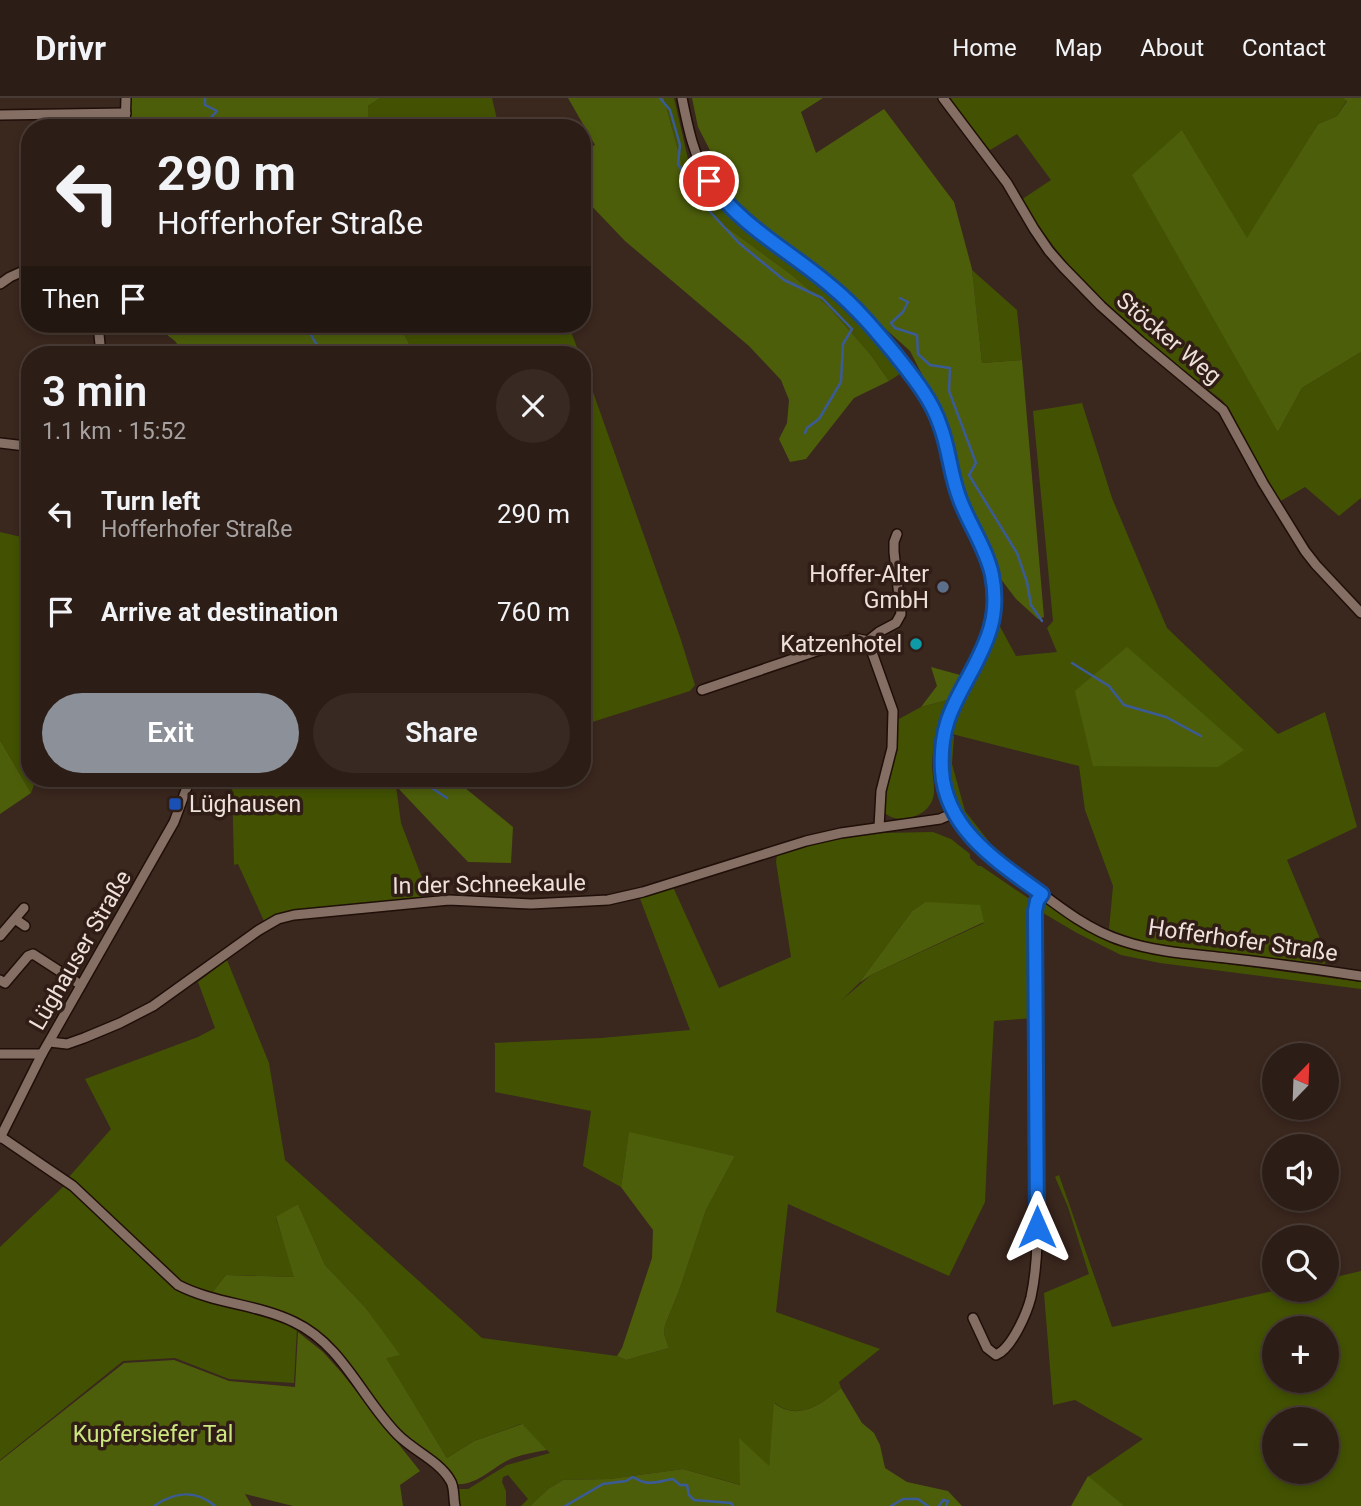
<!DOCTYPE html>
<html lang="en">
<head>
<meta charset="utf-8">
<style>
	body { margin:0; font-family:Roboto,sans-serif; background:#382a23; color:#f1f3f6; height:100vh; display:flex; flex-direction:column; font-size:26px; white-space:nowrap }
	* { box-sizing:border-box; margin:0 }
	p { font-size:23px; color:#a6a2a1 }
	.icon { flex:none; width:38px; height:38px; fill:none; stroke:currentColor; stroke-width:2; stroke-linecap:round; stroke-linejoin:round }
	.map { position:relative; flex:1; overflow:hidden }
	.sheet { position:absolute; left:21px; top:248px; width:570px; height:441px; display:flex; flex-direction:column; background:#2c1d16; border-radius:28px; box-shadow:0 4px 10px #0003,0 0 0 2px #483b35 }
	.sheet>* { flex:none }
	.hud { position:absolute; left:21px; top:21px; width:570px; height:214px; border-radius:28px; box-shadow:0 4px 10px #0003,0 0 0 2px #483b35; background:#2c1d16; color:#f1f3f6; overflow:hidden }
	.needle { width:46px; rotate:23deg }
	.buttons { position:absolute; left:1262px; top:945px; display:grid; gap:14px }
	.buttons a { display:grid; place-items:center; width:77px; height:77px; border-radius:50%; background:#2c1d16; box-shadow:0 4px 10px #0003,0 0 0 2px #483b35; font-size:35px }
	.pin { position:absolute; display:grid; place-items:center; width:60px; height:60px; color:#fff; margin:-30px; border:4px solid #fff; border-radius:50%; box-shadow:0 2px 7px #0007 }
	.me { position:absolute; width:77px; margin:-38px; rotate:0deg; stroke-linejoin:round; filter:drop-shadow(0 0 5px #0008) }
	.turn { display:flex; align-items:center; gap:24px; height:147px; padding:0 21px; font-size:32px }
	.turn .icon { width:91px; height:91px; stroke-width:2.5 }
	.turn b { display:block; font-size:49px; line-height:60px }
	.then { display:flex; align-items:center; height:66px; padding:0 21px; background:#0003; gap:14px; font-size:26px }
	.round { display:grid; place-items:center; flex:none; width:74px; height:74px; border-radius:37px; background:#382a23 }
	.overview { display:flex; align-items:center; justify-content:space-between; height:119px; padding:0 21px }
	h1 { font-size:42px; font-weight:600; line-height:52px }
	.primary-button { display:flex; gap:14px; margin-top:auto; padding:14px 21px }
	.primary-button a { flex:1; height:80px; border-radius:42px; background:#8c9099; color:#fff; font-size:28px; font-weight:600; line-height:80px; text-align:center }
	.primary-button a+a { background:#382a23; color:#f1f3f6 }
	ul { padding:0; list-style:none }
	li { display:flex; align-items:center; gap:21px; height:98px; padding:0 21px }
	li div { flex:1 }
	li b { display:block; font-size:26px }
	li em { font-style:normal }
	header { display:flex; align-items:center; gap:42px; box-sizing:border-box; height:98px; padding:0 35px; background:#2c1d16; border-bottom:2px solid #483b35 }
	header strong { font-size:33px }
	nav { display:flex; gap:38px; margin-inline-start:auto; font-size:24px }
	.map>svg:first-child { display:block }
	.green { fill:#425202; fill-rule:evenodd }
	.forest { fill:#4d5e0b }
	.lines { fill:none; stroke-linecap:round; stroke-linejoin:round }
	.stream { stroke:#3b5b97; stroke-width:2.5 }
	.minor-casing { stroke:#200f08; stroke-width:12 }
	.minor { stroke:#856f65; stroke-width:9 }
	.route-casing { stroke:#114b97; stroke-width:18 }
	.route { stroke:#1a73e8; stroke-width:12 }
	.service-dot { fill:#5c6f8a; stroke:#301d15; stroke-width:2.5 }
	.culture-dot { fill:#0f9aa8; stroke:#301d15; stroke-width:2.5 }
	.transit-dot { fill:#1a4fb4; stroke:#301d15; stroke-width:2.5 }
	.labels { text-anchor:middle; stroke-width:7; stroke-linejoin:round; paint-order:stroke }
	.street-label { font-size:23px; fill:#eee1db; stroke:#301d15 }
	.poi-label { font-size:23px; fill:#eee1db; stroke:#301d15; text-anchor:end }
	.park-label { font-size:23px; fill:#cce77f; stroke:#301d15 }
</style>
</head>
<body>
<header>
<strong>Drivr</strong>
<nav><a>Home</a><a>Map</a><a>About</a><a>Contact</a></nav>
</header>
<div class="map">
<svg width="1361" height="1408" viewBox="0 0 1361 1408">
	<rect width="100%" height="100%" fill="#3a271e"/>
	<g class="green">
		<polygon points="380,0 492,0 499,30 368,30 368,8"/>
		<polygon points="664,0 674,0 688,61 707,94 750,136 821,189 869,237 900,276 889,283 871,257 829,209 792,177 725,128 696,102 687,86"/>
		<path d="M948,0H1343L1347,2L1337,18L1318,26L1247,141L1182,32L1278,334L1302,290L1361,254V400L1339,418L1305,389L1277,405L1230,312L1223,303C1196,281 1168,262 1142,240C1095,200 1054,154 1021,102L1051,82L1017,36L990,52Z"/>
		<polygon points="972,172 1017,212 1022,262 982,265"/>
		<polygon points="399,226 568,226 580,257 415,257"/>
		<polygon points="583,266 680,539 695,587 690,593 586,626 583,607"/>
		<polygon points="1082,305 1112,400 1167,530 1278,636 1325,614 1357,729 1287,762 1326,855 1325,866 1148,846 1109,831 1113,788 1085,712 1079,668 952,636 965,594 990,550 997,523 1016,558 1057,554 1047,530 1053,523 1033,313"/>
		<polygon points="0,434 30,441 30,681 36,681 31,695 0,642"/>
		<path d="M947,602C939,624 933,644 932,667C932,677 936,690 933,700C928,719 897,728 884,714C886,683 897,654 897,622L921,609Z"/>
		<polygon points="949,637 954,638 952,666 965,713 990,745 983,742 973,731 954,703 947,665"/>
		<polygon points="232,681 392,681 396,688 401,725 429,798 300,812 278,816 264,823 238,766 234,767"/>
		<path d="M933,734L951,741L970,756V760L978,768H981L1031,802L1034,920L994,923L990,994L985,1104L949,1178L788,1106L776,1214L880,1251L839,1284L841,1290C822,1305 799,1324 775,1305L769,1369L739,1341L741,1387L683,1371L609,1381L563,1382L548,1391L530,1408H521L528,1401L508,1377L503,1379L502,1384L506,1393V1408H460L456,1399V1391H468L507,1367L550,1355L521,1326L474,1343L447,1360L385,1259L399,1257L365,1209L325,1167L298,1106L276,1120L295,1179L226,1177L211,1196L177,1183L121,1127L69,1079L111,1031L85,981L198,939L215,930L198,884L227,862L269,965L285,1062L482,1240L617,1258L626,1262L669,1250L664,1236L665,1227L679,1193L706,1112L735,1058L629,1035L621,1089L583,1068L591,1013L495,994V947L494,945L601,940L690,932L639,798L673,789L719,890L791,859L776,764L777,757L806,746L879,735ZM925,804L984,825L871,877L842,902L859,885L912,813Z"/>
		<polygon points="1042,803 1080,829 1115,847 1159,857 1361,884 1361,891 1160,865 1121,857 1077,835 1038,812"/>
		<path d="M1059,1077L1112,1229L1278,1192H1326L1327,1181L1361,1173V1408H1123L1088,1379L1143,1341L1075,1302L1053,1307L1044,1195L1089,1176L1068,1109L1055,1079ZM1274,1230H1326V1283H1274ZM1274,1321H1326V1374H1274Z"/>
		<polygon points="65,1087 175,1190 297,1230 294,1285 229,1281 175,1260 123,1263 0,1362 0,1149"/>
	</g>
	<g class="forest">
		<polygon points="131,0 380,0 368,8 368,30 131,30"/>
		<polygon points="568,0 664,0 687,86 696,102 725,128 792,177 829,209 871,257 889,283 854,300 806,361 790,364 779,341 787,325 789,302 781,282 749,248 625,143 583,99 583,53 595,47"/>
		<polygon points="692,0 823,0 801,14 816,55 884,11 954,104 972,171 982,265 1022,262 1044,519 1038,521 1016,501 997,476 965,396 943,318 910,253 820,172 762,126 735,101 698,29"/>
		<polygon points="1343,0 1361,0 1361,254 1302,290 1278,334 1132,77 1182,32 1247,140 1318,26 1337,18 1347,3"/>
		<polygon points="153,226 399,226 415,257 185,257 175,243"/>
		<polygon points="1127,549 1244,652 1218,669 1093,668 1075,593"/>
		<polygon points="931,569 960,577 947,602 921,609 937,588"/>
		<polygon points="0,642 31,695 0,716"/>
		<polygon points="392,681 454,681 513,729 511,765 468,764 396,688"/>
		<polygon points="925,804 980,807 984,824 871,877 859,885 912,813"/>
		<polygon points="629,1034 735,1058 706,1112 679,1193 665,1227 664,1236 669,1250 626,1262 617,1258 622,1250 652,1160 653,1132 621,1089"/>
		<path d="M298,1106L325,1167L365,1209L400,1257L386,1260L447,1360L474,1343L522,1326L547,1352C536,1354 524,1356 513,1360C494,1367 478,1388 456,1386L391,1324L335,1249L313,1230L269,1210L211,1196L226,1177L294,1179L276,1119Z"/>
		<polygon points="298,1234 323,1254 341,1274 420,1373 400,1387 403,1408 293,1408 245,1396 252,1408 0,1408 0,1363 124,1265 174,1262 229,1283 295,1289"/>
		<path d="M841,1290L862,1325L874,1335L880,1347L885,1370L907,1384L948,1393L962,1408H530L548,1391L563,1382L609,1381L683,1371L740,1387L739,1340L769,1368L774,1305C799,1324 821,1306 841,1290Z"/>
		<polygon points="1088,1378 1124,1408 1071,1408"/>
	</g>
	<g class="lines">
		<g class="stream">
			<polyline points="660,0 670,12 680,47 678,66 702,105 739,145 784,182 822,200 852,231 843,246 841,284 819,321 807,330 805,335"/>
			<polyline points="204,30 204,27 217,13 205,7 205,0"/>
			<polyline points="900,200 908,204 903,214 891,225 895,230 917,237 918,256 930,267 950,270 949,293 976,365 969,377 1017,455 1027,484 1031,507 1042,523"/>
			<polyline points="305,226 315,244 327,257"/>
			<polyline points="1072,565 1109,588 1124,607 1166,619 1201,638"/>
			<polyline points="418,681 447,700"/>
			<path d="M154,1408C175,1394 195,1391 215,1408"/>
			<path d="M565,1408L603,1386L626,1383L633,1379C637,1381 640,1383 644,1384C653,1387 664,1382 673,1381L680,1387H687L689,1397L694,1402L731,1405L733,1408"/>
			<polyline points="891,1408 903,1401 918,1401 928,1408"/>
			<polyline points="939,1408 943,1402 948,1403 946,1408"/>
		</g>
		<defs>
			<g id="minor">
				<path d="M682,0C688,30 694,60 711,86C734,120 772,141 804,166C841,194 871,227 900,262C912,277 925,293 933,310C946,336 947,364 956,391C975,449 1012,479 986,545C973,580 947,608 942,646C939,669 943,695 954,715C970,747 1002,766 1029,786C1058,808 1088,832 1123,843C1156,854 1191,856 1226,860C1271,865 1316,871 1361,878"/>
				<polyline points="943,0 1007,85 1034,131 1049,153 1063,169 1101,208 1140,243 1223,312 1263,385 1305,453 1316,467 1361,515"/>
				<polyline points="0,17 126,15"/>
				<polyline points="125,30 126,0"/>
				<polyline points="0,186 10,179 30,170"/>
				<polyline points="98,226 101,257"/>
				<polyline points="0,345 26,348"/>
				<polyline points="702,592 846,543 859,541 868,543"/>
				<polyline points="879,729 881,693 892,650 893,613 868,543 879,534 896,525 901,516 894,454 894,444 897,436"/>
				<polyline points="15,821 25,828"/>
				<polyline points="0,838 24,810"/>
				<polyline points="0,882 5,885 28,858 33,856 81,887"/>
				<polyline points="50,944 67,946 84,940 120,925 153,908 259,832 278,821 294,817 449,802 531,806 608,802 643,794 806,743 841,735 940,721 954,715"/>
				<polyline points="0,956 42,956"/>
				<path d="M1,1039L73,1088L178,1187C215,1206 257,1206 294,1224C343,1247 362,1301 398,1337C414,1353 439,1363 450,1382C455,1389 453,1400 455,1408"/>
				<polyline points="0,1040 42,956 174,724 190,681"/>
				<path d="M973,1220L987,1250L996,1257C1012,1250 1027,1215 1031,1199C1041,1152 1036,1102 1036,1054C1036,974 1035,893 1035,813L1037,802L1042,796"/>
			</g>
		</defs>
		<use href="#minor" class="minor-casing"/>
		<use href="#minor" class="minor"/>
	</g>
	<g class="lines">
		<defs>
			<path id="route" d="M709,83C741,129 792,154 833,190C856,209 876,233 895,256C912,278 931,300 940,327C949,350 950,375 959,399C968,425 986,449 992,477C1000,517 988,543 969,578C961,593 952,608 947,625C942,641 941,656 942,673C946,732 998,764 1042,796L1037,803L1035,813L1037,1129"/>
		</defs>
		<use href="#route" class="route-casing"/>
		<use href="#route" class="route"/>
	</g>
	<circle class="service-dot" cx="943" cy="489" r="7"/>
	<circle class="culture-dot" cx="916" cy="546" r="7"/>
	<rect class="transit-dot" x="168" y="699" width="14" height="14" rx="3.5"/>
	<g class="labels">
		<g class="street-label">
			<text transform="translate(1169 240) rotate(40)" y="8">Stöcker Weg</text>
			<text transform="translate(489 786) rotate(-1)" y="8">In der Schneekaule</text>
			<text transform="translate(1243 842) rotate(8)" y="8">Hofferhofer Straße</text>
			<text transform="translate(80 852) rotate(-60)" y="8">Lüghauser Straße</text>
		</g>
		<g class="poi-label">
			<text x="929" y="484">Hoffer-Alter<tspan x="929" dy="26">GmbH</tspan></text>
			<text x="902" y="554">Katzenhotel</text>
			<text x="189" y="714" text-anchor="start">Lüghausen</text>
		</g>
		<g class="park-label">
			<text x="153" y="1344">Kupfersiefer Tal</text>
		</g>
	</g>
</svg>
<div class="buttons">
<a><svg class="needle" viewBox="-14 -14 28 28"><path d="M0-13l5 13h-10z" fill="#e53935"/><path d="M0 13l5-13h-10z" fill="#a6a2a1"/></svg></a>
<a><svg class="icon" aria-label="sound" viewBox="0 0 24 24"><path d="M4 9h4l5-4v14l-5-4H4zM17 9q2 3 0 6"/></svg></a>
<a><svg class="icon" aria-label="search" viewBox="0 0 24 24"><circle cx="10" cy="10" r="6"/><path d="M15 15l6 6"/></svg></a>
<a>+</a>
<a>−</a>
</div>
<div class="pin" style="left:709px;top:83px;background:#d93025"><svg class="icon" aria-label="arrive" viewBox="0 0 24 24"><path d="M6 21V4h12l-3 4 3 4H6"/></svg></div>
<svg class="me" style="left:1037px;top:1129px" viewBox="-20 -20 40 40"><path d="M0-17L14 15 0 8-14 15z" fill="#1a73e8" stroke="#fff" stroke-width="4"/></svg>
<div class="hud">
<div class="turn"><svg class="icon" aria-label="left" viewBox="0 0 24 24"><path d="M17 20v-9H6M10 6l-5 5 5 5"/></svg><div><b>290 m</b>Hofferhofer Straße</div></div>
<div class="then">Then<svg class="icon" aria-label="arrive" viewBox="0 0 24 24"><path d="M6 21V4h12l-3 4 3 4H6"/></svg></div>
</div>
<section class="sheet">
<div class="overview"><div><h1>3 min</h1><p>1.1 km · 15:52</p></div><a class="round"><svg class="icon" aria-label="close" viewBox="0 0 24 24"><path d="M6 6l12 12M18 6L6 18"/></svg></a></div>
<ul>
<li><svg class="icon" aria-label="left" viewBox="0 0 24 24"><path d="M17 20v-9H6M10 6l-5 5 5 5"/></svg><div><b>Turn left</b><p>Hofferhofer Straße</p></div><em>290 m</em></li>
<li><svg class="icon" aria-label="arrive" viewBox="0 0 24 24"><path d="M6 21V4h12l-3 4 3 4H6"/></svg><div><b>Arrive at destination</b></div><em>760 m</em></li>
</ul>
<div class="primary-button"><a>Exit</a><a>Share</a></div>
</section>
</div>
</body>
</html>
